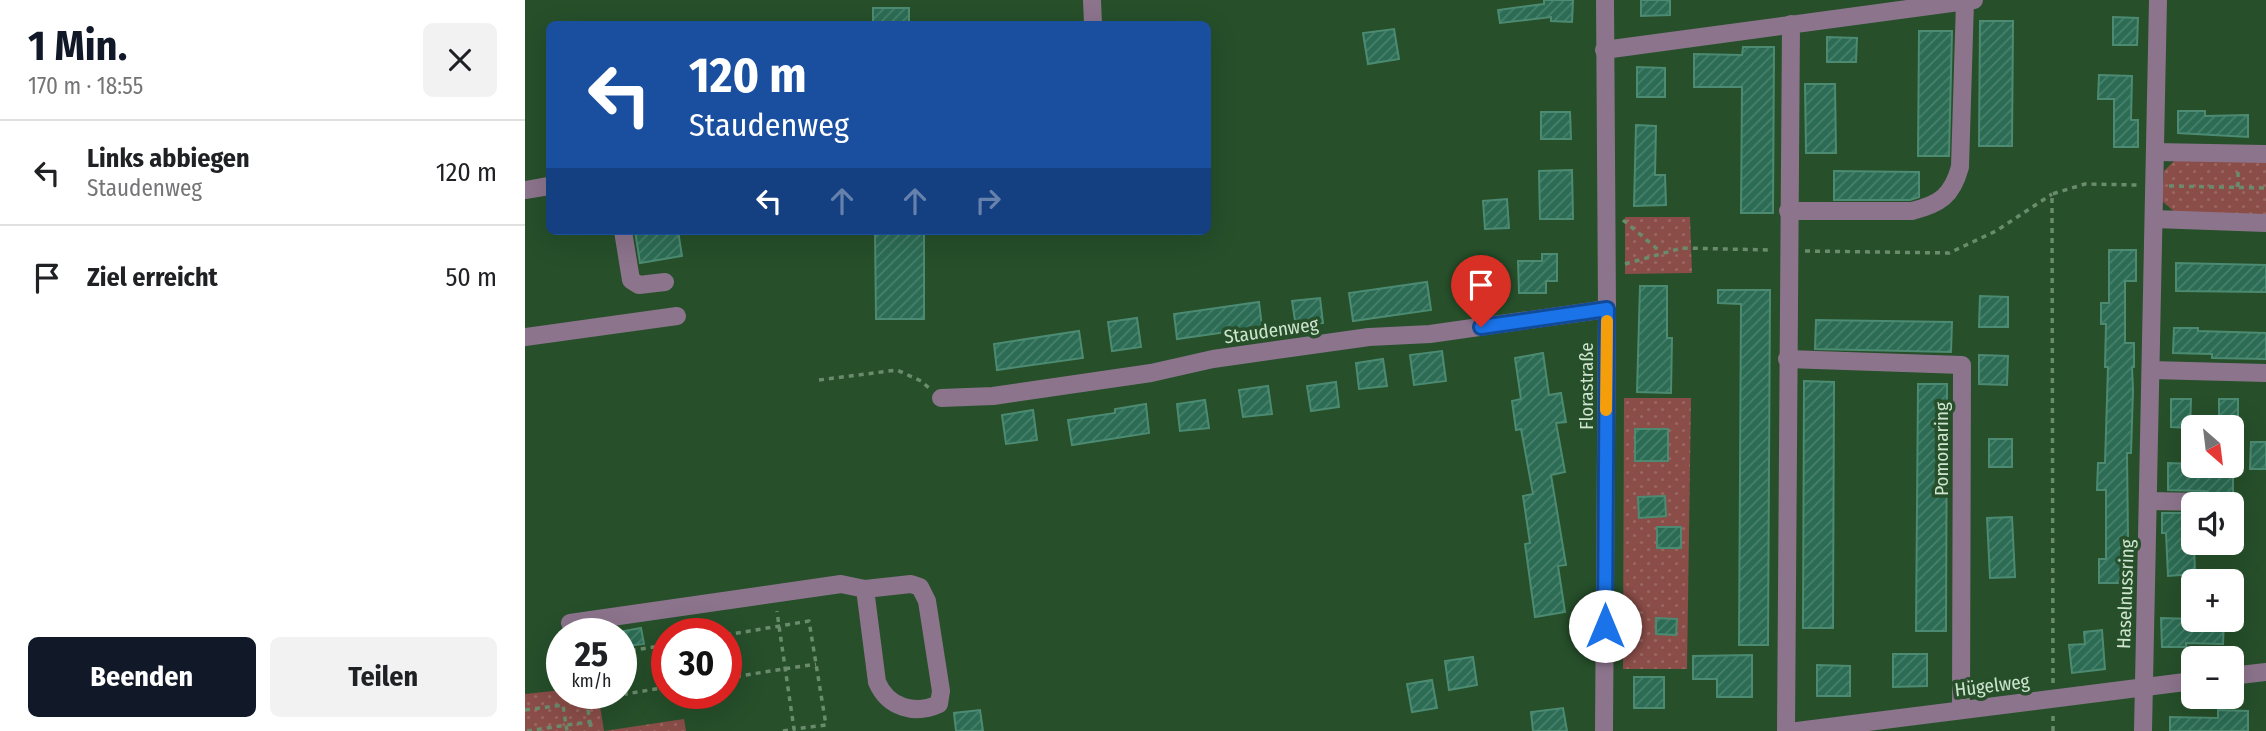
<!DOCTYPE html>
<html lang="de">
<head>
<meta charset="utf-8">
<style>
	body { margin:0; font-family:"Fira Sans Condensed",sans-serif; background:#f2f2f2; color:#202124; height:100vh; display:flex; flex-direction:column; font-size:26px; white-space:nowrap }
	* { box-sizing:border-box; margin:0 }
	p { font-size:23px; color:#757577 }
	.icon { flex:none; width:38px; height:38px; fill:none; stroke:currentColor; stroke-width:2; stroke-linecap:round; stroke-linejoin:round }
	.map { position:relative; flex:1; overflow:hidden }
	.sheet { display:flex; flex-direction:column; background:#fff; width:525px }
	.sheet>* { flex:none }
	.hud { position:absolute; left:21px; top:21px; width:665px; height:214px; border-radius:10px; box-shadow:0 7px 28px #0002; background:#1a4fa0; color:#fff; overflow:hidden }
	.needle { width:46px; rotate:152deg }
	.fabs { position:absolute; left:1656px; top:415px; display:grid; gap:14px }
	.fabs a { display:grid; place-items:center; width:63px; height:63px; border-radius:10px; background:#fff; box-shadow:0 7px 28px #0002; font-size:35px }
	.speed { position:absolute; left:21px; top:618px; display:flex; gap:14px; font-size:35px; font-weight:700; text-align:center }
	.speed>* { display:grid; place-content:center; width:91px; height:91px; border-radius:50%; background:#fff; box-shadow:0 7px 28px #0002; line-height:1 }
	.speed small { font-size:18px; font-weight:400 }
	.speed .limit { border:10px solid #d22; background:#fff; color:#111 }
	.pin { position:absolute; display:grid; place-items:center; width:60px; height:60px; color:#fff; margin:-72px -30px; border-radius:50% 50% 50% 0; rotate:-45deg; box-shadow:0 0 7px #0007 }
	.pin .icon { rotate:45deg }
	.me { position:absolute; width:77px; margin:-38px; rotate:0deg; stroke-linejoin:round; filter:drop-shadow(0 0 5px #0008) }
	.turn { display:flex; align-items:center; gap:24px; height:147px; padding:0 28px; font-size:32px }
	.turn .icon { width:91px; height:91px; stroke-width:2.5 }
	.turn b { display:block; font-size:49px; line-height:60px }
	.lanes { display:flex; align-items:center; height:66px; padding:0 28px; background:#0003; justify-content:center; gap:35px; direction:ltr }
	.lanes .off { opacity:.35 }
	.round { display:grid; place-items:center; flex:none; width:74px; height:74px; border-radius:10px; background:#f2f2f2 }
	.summary { display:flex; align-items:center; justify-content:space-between; height:119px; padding:0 28px }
	h1 { font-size:42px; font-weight:700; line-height:52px; color:#111827 }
	.button { display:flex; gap:14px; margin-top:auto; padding:14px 28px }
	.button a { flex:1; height:80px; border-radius:10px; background:#111827; color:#fff; font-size:28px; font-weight:700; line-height:80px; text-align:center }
	.button a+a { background:#f2f2f2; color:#202124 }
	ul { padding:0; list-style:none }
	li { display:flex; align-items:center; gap:21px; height:105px; padding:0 28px; border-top:2px solid #e0e0e0 }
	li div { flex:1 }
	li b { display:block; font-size:26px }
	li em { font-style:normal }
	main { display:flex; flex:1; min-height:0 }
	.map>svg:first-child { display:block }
	.park { fill:url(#park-dots) }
	.building { fill:url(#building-hatch); stroke:#4c8b72; stroke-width:2 }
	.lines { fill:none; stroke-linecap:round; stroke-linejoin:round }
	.path { stroke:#6a8c6d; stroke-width:3.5; stroke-dasharray:5 5; stroke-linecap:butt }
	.minor { stroke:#8c748c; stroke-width:18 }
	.route-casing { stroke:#114b97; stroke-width:18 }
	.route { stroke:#1a73e8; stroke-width:12 }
	.slow { stroke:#f59e0b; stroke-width:12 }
	.labels { text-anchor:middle; stroke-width:7; stroke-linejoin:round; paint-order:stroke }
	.street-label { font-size:19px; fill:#cee5cf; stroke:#264f2a }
</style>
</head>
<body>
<main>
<section class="sheet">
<div class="summary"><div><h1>1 Min.</h1><p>170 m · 18:55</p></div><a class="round"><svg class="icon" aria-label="close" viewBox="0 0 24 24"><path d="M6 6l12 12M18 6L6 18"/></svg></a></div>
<ul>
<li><svg class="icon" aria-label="left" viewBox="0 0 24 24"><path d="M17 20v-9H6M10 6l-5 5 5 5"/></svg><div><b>Links abbiegen</b><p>Staudenweg</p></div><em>120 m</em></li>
<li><svg class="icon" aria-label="arrive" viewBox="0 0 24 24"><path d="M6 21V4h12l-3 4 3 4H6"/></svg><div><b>Ziel erreicht</b></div><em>50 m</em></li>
</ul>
<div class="button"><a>Beenden</a><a>Teilen</a></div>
</section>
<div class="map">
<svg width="1741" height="731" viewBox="0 0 1741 731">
	<defs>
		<pattern id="park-dots" width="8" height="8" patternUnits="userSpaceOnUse" patternTransform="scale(1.75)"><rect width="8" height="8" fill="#8a4d48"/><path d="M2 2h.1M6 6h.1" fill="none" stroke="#996661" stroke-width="1.8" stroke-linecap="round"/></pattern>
		<pattern id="building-hatch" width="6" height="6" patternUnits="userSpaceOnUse" patternTransform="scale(1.75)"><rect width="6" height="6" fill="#2c6c54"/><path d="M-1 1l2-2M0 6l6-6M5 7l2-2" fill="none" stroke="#49816c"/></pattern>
	</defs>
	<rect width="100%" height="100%" fill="#264f2a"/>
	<g class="park">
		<polygon points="1652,158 1741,160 1741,217 1652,214 1637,201 1639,171"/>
		<polygon points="1100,217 1165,217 1167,273 1100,274"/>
		<polygon points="1099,398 1166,398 1162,669 1098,669"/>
		<polygon points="37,690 37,693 73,693 79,731 159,719 161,731 0,731 0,694"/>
	</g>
	<g class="building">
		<polygon points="1019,0 1048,0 1047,22 1026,21 1026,17 975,23 973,10 1019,4"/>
		<polygon points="1116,0 1145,0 1145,15 1116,16"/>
		<rect x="348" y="8" width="36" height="16"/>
		<polygon points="1588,17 1613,18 1612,45 1588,45"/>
		<polygon points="1455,21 1488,21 1487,146 1454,146"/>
		<polygon points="869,29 874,59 843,64 838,33"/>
		<polygon points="1394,31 1427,31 1424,156 1393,156"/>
		<polygon points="1302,37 1332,38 1331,62 1302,62"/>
		<polygon points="1218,47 1249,47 1248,213 1216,213 1217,87 1169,87 1169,54 1217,55"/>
		<polygon points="1112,67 1140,68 1140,97 1112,97"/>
		<polygon points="1574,75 1607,76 1606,120 1613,120 1613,147 1589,147 1589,99 1573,99"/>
		<polygon points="1280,84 1310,84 1311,153 1281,153"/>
		<polygon points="1653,111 1680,111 1680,116 1723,115 1723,137 1653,133"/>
		<polygon points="1016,112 1045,112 1046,139 1016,139"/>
		<polygon points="1111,125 1131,126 1130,175 1140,175 1141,205 1109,206"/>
		<polygon points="1047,170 1048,219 1015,219 1014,171"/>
		<polygon points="1309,171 1394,172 1394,197 1385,200 1309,200"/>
		<polygon points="982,199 984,228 960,229 958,201"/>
		<polygon points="110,231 153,231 157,256 115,263"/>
		<polygon points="350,231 399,231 399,319 351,319"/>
		<polygon points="1584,250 1611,250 1611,281 1600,281 1600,343 1609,343 1609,367 1607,367 1608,390 1606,453 1602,453 1603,539 1597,539 1598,583 1574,583 1574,559 1581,559 1581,490 1572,490 1573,463 1580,463 1583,367 1580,367 1581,324 1576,324 1576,303 1584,303"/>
		<polygon points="1017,254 1032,254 1032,281 1021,281 1021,293 994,293 993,261 1017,261"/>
		<polygon points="1651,263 1741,265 1741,292 1651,291"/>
		<polygon points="902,282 906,310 828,321 824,293"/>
		<polygon points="1115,286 1142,286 1142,338 1147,338 1146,393 1112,392"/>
		<polygon points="1193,290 1245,290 1243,645 1214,645 1216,304 1193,303"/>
		<polygon points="1455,296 1483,297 1483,327 1454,327"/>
		<polygon points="795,298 798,323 771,327 767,301"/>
		<polygon points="734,302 737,327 652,339 649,314"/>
		<polygon points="612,318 616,347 587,351 583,322"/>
		<polygon points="1291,320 1427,322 1426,352 1290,349"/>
		<polygon points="1649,328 1673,328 1673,331 1741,333 1741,359 1687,358 1687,354 1648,353"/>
		<polygon points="554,331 558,358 472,370 469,344"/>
		<polygon points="917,351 921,381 889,385 885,355"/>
		<polygon points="1018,353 1024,395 1036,393 1041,422 1031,423 1040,472 1026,475 1041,565 1033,566 1040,612 1010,617 1000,544 1005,543 998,496 1008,494 996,429 991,430 987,401 996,399 990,358"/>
		<polygon points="1454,355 1483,356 1482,385 1454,384"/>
		<polygon points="858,359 862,386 834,389 831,363"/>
		<polygon points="1279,381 1309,382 1308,628 1278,628"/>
		<polygon points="811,382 814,407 786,411 782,386"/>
		<polygon points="1393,384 1422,384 1421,631 1391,631"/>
		<polygon points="743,386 747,414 718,417 714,390"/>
		<polygon points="1646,399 1666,399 1665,428 1646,427"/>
		<rect x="1694" y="399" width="19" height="28"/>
		<polygon points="680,400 684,428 655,431 652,404"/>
		<polygon points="621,404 624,433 547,445 543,420 590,413 590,409"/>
		<polygon points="508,410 512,440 481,444 477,415"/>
		<rect x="1110" y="429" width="33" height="32"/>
		<rect x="1464" y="439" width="23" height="28"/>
		<polygon points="1726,442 1741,442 1741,469 1725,469"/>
		<polygon points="1643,463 1668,464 1668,468 1708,468 1708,494 1687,494 1680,491 1643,490"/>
		<polygon points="1140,496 1141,516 1114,518 1113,497"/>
		<polygon points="1637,513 1668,513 1670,574 1643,576 1641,533 1637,533"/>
		<polygon points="1487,517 1490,577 1465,578 1462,518"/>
		<rect x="1132" y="527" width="24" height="21"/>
		<polygon points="1131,618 1152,619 1151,635 1131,634"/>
		<polygon points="1636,618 1699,620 1698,644 1661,643 1661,647 1637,647"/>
		<polygon points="116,628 119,644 102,646 99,631"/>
		<polygon points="1577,630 1580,669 1547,673 1544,645 1560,644 1559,632"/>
		<polygon points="1368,654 1402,654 1402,686 1368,687"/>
		<polygon points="1227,655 1227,697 1192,697 1192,679 1168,679 1168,656"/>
		<polygon points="948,657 952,685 924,690 920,661"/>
		<polygon points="1292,665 1325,666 1325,696 1292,696"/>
		<rect x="1109" y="677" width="30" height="31"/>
		<polygon points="907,680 912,708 887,712 882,684"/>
		<polygon points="1038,708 1042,731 1008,731 1006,712"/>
		<polygon points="455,710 458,731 431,731 429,713"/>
		<polygon points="1693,710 1723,711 1723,731 1645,731 1645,717 1693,718"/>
	</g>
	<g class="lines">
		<g class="path">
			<polyline points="1644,186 1741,188"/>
			<polyline points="1713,187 1713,168"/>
			<polyline points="1098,220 1136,252"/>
			<polyline points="1280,251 1424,253 1471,231 1527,194"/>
			<polyline points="1100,264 1157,248 1247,250"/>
			<polyline points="294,380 372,370 396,381 404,388"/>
			<polyline points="201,635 284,621 301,725 269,729 254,626 252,611"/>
			<polyline points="96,652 142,645"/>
			<polyline points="96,661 101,694 142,687"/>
			<polyline points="32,663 37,662"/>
			<polyline points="201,678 291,664"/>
			<polyline points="1528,683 1527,194 1560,184 1612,185"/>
			<polyline points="0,710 38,705 41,725 65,722 60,693"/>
			<polyline points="1528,716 1528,731"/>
			<polyline points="65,722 66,731"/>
			<polyline points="2,731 41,725 42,731"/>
			<polyline points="258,731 269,729"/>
		</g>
		<g class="minor">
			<polyline points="567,0 568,24"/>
			<polyline points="1079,50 1449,0"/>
			<polyline points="1631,152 1741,154"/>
			<polyline points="0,190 24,186"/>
			<path d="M1263,211H1387C1415,204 1427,196 1435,167L1440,1"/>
			<polyline points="1629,219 1741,223"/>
			<polyline points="98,231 106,280 114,285 140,282"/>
			<polyline points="0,337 152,316"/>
			<polyline points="1262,359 1437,365 1436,710"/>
			<polyline points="1626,370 1741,373"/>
			<polyline points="416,398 468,396 626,373 688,359 844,337 905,334 1082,309"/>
			<polyline points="1623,501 1680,502"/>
			<path d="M45,623L316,584L340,589L352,682C363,708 390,715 414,704L416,691L402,601L395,587L386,584L340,589"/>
			<polyline points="1706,676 1741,672"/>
			<polyline points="1079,731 1082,309 1080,0"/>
			<polyline points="1261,731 1266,24"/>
			<polyline points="1272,731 1668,681"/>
			<polyline points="1618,731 1633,0"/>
		</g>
	</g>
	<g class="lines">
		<defs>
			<polyline id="route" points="956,327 1082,309 1080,626"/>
		</defs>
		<use href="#route" class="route-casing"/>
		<use href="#route" class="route"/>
		<polyline class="slow" points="1081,410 1082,321"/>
	</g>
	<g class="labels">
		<g class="street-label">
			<text transform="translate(746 330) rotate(-8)" y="7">Staudenweg</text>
			<text transform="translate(1061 386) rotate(-90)" y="7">Florastraße</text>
			<text transform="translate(1416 449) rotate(-90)" y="7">Pomonaring</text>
			<text transform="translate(1600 594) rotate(-88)" y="7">Haselnussring</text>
			<text transform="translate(1467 685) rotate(-7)" y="7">Hügelweg</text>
		</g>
	</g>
</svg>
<div class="fabs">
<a><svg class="needle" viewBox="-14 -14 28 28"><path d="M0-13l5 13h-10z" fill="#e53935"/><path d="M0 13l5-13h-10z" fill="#757577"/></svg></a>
<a><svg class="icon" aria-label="sound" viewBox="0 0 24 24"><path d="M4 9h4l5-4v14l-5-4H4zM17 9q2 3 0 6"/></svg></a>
<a>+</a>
<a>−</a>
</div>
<div class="speed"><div>25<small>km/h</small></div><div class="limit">30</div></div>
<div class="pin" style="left:956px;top:327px;background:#d93025"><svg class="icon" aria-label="arrive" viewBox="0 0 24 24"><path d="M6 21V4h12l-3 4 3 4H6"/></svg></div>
<svg class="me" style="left:1080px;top:626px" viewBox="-20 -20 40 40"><circle r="19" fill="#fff"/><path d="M0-13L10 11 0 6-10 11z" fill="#1a73e8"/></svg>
<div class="hud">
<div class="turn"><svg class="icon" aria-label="left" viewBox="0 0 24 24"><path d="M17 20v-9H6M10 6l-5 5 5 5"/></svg><div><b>120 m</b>Staudenweg</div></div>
<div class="lanes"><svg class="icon" aria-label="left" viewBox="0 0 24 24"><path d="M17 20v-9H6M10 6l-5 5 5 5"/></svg><svg class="icon off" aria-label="ahead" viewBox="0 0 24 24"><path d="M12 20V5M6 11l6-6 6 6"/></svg><svg class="icon off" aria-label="ahead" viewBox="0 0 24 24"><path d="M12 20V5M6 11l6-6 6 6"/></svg><svg class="icon off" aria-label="right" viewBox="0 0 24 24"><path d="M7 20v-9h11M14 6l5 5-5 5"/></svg></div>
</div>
</div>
</main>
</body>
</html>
